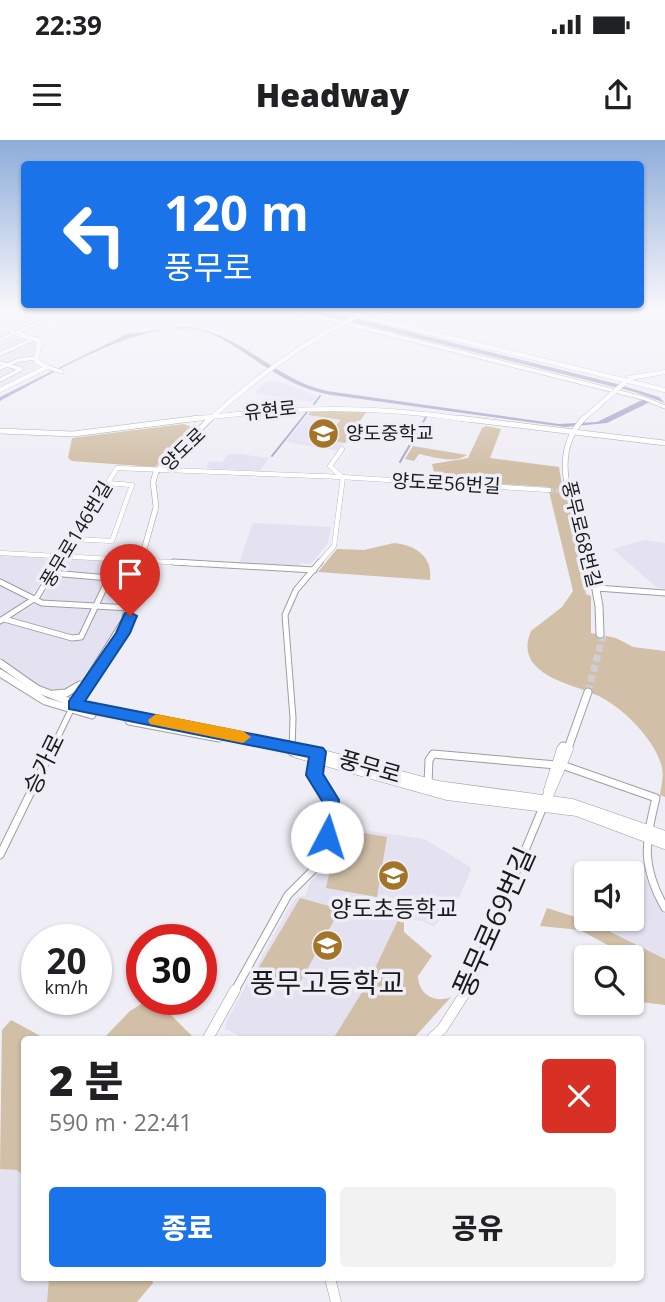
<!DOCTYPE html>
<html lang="ko">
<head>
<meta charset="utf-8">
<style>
	body { margin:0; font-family:"Open Sans","Noto Sans KR",sans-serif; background:#f2f2f2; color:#202124; height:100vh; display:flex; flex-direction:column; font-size:26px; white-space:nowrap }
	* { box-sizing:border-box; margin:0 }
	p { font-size:23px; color:#757577 }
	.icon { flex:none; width:38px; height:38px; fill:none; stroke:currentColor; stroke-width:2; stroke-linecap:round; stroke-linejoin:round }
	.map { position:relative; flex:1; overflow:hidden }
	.drawer { position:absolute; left:21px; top:896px; width:623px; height:245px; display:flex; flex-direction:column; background:#fff; border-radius:7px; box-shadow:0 2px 5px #0004 }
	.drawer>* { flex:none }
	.guide { position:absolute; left:21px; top:21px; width:623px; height:147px; border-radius:7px; box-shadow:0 2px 5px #0004; background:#1a73e8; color:#fff; overflow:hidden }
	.tools { position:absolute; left:574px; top:721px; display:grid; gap:14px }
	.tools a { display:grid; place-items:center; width:70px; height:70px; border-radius:7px; background:#fff; box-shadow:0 2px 5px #0004; font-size:35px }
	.speed { position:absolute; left:21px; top:784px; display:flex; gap:14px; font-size:35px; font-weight:700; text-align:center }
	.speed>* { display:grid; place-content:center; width:91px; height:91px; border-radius:50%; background:#fff; box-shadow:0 2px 5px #0004; line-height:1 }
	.speed small { font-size:18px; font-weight:400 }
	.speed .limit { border:10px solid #d22; background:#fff; color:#111 }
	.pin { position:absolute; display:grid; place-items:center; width:60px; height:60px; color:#fff; margin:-72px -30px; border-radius:50% 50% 50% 0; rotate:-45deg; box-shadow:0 0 7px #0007 }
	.pin .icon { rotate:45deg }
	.me { position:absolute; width:77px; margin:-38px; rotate:5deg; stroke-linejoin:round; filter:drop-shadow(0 0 5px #0008) }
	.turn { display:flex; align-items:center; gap:24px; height:147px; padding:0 28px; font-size:32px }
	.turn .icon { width:91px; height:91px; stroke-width:2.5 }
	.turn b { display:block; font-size:49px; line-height:60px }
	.round { display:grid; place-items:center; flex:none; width:74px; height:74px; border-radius:7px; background:#f2f2f2 }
	.headline { display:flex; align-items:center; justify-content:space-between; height:119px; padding:0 28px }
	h1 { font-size:42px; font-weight:800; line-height:52px }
	.primary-button { display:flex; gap:14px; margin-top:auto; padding:14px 28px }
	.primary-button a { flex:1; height:80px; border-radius:7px; background:#1a73e8; color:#fff; font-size:28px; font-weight:800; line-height:80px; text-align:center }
	.primary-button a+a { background:#f2f2f2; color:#202124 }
	.status { display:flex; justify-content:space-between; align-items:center; height:49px; padding:0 35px; background:#fff; direction:ltr }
	.status svg { height:19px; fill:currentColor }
	header { display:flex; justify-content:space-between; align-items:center; height:91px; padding:0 28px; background:#fff; font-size:32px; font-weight:800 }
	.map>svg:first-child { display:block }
	.built { fill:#e4e2f1 }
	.green { fill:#d1bfa7 }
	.water { fill:#a5a1c6 }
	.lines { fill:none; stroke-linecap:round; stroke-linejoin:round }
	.stream { stroke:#a5a1c6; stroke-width:2 }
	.minor-tunnel { stroke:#cfced5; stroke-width:4.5; stroke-dasharray:4.5 2; stroke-linecap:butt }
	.tertiary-tunnel { stroke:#cfced5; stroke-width:7; stroke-dasharray:7 3.5; stroke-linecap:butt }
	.minor-far4-casing { stroke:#9e9da4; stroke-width:4.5 }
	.minor-far3-casing { stroke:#9e9da4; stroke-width:5 }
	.minor-far2-casing { stroke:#9e9da4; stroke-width:7 }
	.minor-far1-casing { stroke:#9e9da4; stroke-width:9 }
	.minor-casing { stroke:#9e9da4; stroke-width:11 }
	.tertiary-far3-casing { stroke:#9e9da4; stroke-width:5 }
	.tertiary-far2-casing { stroke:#9e9da4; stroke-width:6 }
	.tertiary-far1-casing { stroke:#9e9da4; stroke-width:9 }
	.tertiary-casing { stroke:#9e9da4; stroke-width:11 }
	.secondary-casing { stroke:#9e9da4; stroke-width:1 }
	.minor-far4 { stroke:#fff; stroke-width:3.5 }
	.minor-far3 { stroke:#fff; stroke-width:4.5 }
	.minor-far2 { stroke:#fff; stroke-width:5 }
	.minor-far1 { stroke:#fff; stroke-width:7 }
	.minor { stroke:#fff; stroke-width:10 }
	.tertiary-far3 { stroke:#fff; stroke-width:4.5 }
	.tertiary-far2 { stroke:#fff; stroke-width:5 }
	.tertiary-far1 { stroke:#fff; stroke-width:7 }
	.tertiary { stroke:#fff; stroke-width:10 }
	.secondary { fill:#fff; fill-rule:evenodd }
	.tertiary-bridge-casing { stroke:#9e9da4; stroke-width:5; stroke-linecap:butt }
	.tertiary-bridge { stroke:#fff; stroke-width:4.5 }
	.route { fill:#1a73e8; stroke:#114b97; stroke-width:2 }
	.slow { fill:#f59e0b }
	.labels { text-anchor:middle; stroke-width:7; stroke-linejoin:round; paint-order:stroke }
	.far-street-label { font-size:19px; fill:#1a1a1d; stroke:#efeef6 }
	.far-poi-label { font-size:19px; fill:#1a1a1d; stroke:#efeef6; text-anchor:start }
	.street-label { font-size:23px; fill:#1a1a1d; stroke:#efeef6 }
	.poi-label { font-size:23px; fill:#1a1a1d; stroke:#efeef6 }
	.near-street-label { font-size:28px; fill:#1a1a1d; stroke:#efeef6 }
	.near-poi-label { font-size:28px; fill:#1a1a1d; stroke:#efeef6 }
</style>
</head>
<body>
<div class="status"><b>22:39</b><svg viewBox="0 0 49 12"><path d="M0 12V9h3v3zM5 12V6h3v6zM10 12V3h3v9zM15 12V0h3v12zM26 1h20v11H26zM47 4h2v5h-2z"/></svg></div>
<header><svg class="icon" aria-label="menu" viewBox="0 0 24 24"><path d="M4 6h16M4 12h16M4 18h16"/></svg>Headway<svg class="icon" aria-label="share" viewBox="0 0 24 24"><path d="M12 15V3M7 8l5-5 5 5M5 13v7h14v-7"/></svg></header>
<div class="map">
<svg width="665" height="1162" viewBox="0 0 665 1162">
	<rect width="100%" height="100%" fill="#efeef6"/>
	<g class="built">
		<polygon points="19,196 38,204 32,220 39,228 0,248 0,203"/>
		<polygon points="268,240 280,242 318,256 312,262 254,253"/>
		<polygon points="308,275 359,284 337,311 286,302"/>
		<polygon points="228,314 241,314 269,318 260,331 206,328 209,321 222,322"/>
		<polygon points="253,383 331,387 328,403 311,424 301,423 299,427 239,423"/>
		<polygon points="645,400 665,403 665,449 656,447 613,409"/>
		<polygon points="0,415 56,419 31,457 0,478"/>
		<polygon points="70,418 132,422 136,425 118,490 79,544 71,550 52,551 31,541 0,517 0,485 40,461 63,423"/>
		<polygon points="336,686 424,699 469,726 471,729 467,740 459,757 434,787 423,781 399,779 369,841 333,899 246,899 225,889 226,882 287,771 296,758 306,755 310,742 326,727"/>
		<polygon points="608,723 645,737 665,775 665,819 597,784 600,779 632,779 632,733 599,733"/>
		<polygon points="0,1029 17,1030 24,1035 24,1138 49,1138 47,1162 0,1162"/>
	</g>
	<g class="green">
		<polygon points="311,271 367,271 345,303 323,299 341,280 308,275"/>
		<polygon points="184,284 196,289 155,327 72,321 68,318 72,298"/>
		<path d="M486,286L501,289L490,318L559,327L562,345L559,348L567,359L575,385L588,441L584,444L586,454L591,456V493L616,498L633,507L665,511V657L660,655C661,646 664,637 662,628C657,601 620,564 594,554C568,543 513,533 531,491L562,467L573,451L548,347L436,340L432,324L468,318L482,288Z"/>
		<path d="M413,306L467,315C454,324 434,317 419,314L414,321L405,319Z"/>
		<path d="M394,403C416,405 433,417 430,440L318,432L337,409L364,410Z"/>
		<polygon points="339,689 387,697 377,757 326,748"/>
		<polygon points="300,758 340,769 297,848 258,829"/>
		<polygon points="547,768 591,782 665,819 665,865 632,861 632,817 616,817 613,808 580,790 540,786"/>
		<path d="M399,778L404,779V792L432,816L418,836C418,854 435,864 451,857L413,899H333L369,841Z"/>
		<polygon points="146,861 169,873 195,899 103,899 130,871"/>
		<polygon points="11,880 46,899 24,900 24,1036 17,1030 0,1029 2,890"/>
		<polygon points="49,1138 152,1138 153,1143 137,1162 47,1162"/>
	</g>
	<g class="water">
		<polygon points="291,167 359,179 617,244 659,257 665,263 635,252"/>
		<path d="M184,187C239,190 274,240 327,251L559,284L597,282L644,259L650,262L607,283L565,287L332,255C281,246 258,217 214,195C158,167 51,235 0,261V257L127,194Z"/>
	</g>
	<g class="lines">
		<g class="stream">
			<polyline points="314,264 320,256"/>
			<polyline points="272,316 307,272"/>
			<polyline points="400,322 426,277"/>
		</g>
		<polyline class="minor-tunnel" points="549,350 560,351"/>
		<polyline class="tertiary-tunnel" points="588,552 603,495"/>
		<defs>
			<g id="minor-far4">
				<polyline points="280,167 643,258 665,267"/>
				<polyline points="0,214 36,198"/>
				<polyline points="0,223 21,229 0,240"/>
				<polyline points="47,227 62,232"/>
				<polyline points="0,228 19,220 36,218"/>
			</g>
			<g id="minor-far3">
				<polyline points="341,336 330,326 342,309"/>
				<polyline points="341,337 549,350"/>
				<polyline points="72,399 112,401 132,345 107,343"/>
				<polyline points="0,413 207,424"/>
				<polyline points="57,424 117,328 343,337"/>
				<polyline points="318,424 334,406 343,337"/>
			</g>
			<g id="minor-far2">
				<polyline points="174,422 314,430"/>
				<polyline points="0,442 42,463 130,468"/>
				<polyline points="597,448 665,453"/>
				<polyline points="4,479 72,498 81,497 109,438 52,433"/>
				<polyline points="0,481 37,457 58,422"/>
				<polyline points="51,611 71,570"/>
				<polyline points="292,611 293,578 285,475 296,450 320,422"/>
			</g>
			<g id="minor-far1">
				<polyline points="292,612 292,609"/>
				<path d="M562,625L656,658C645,703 641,726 665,768"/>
				<polyline points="428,644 429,620 433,614 556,625"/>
				<polyline points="0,715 52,609"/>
				<polyline points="234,852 288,755 318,725 324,713 330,661 314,635 316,617"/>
				<polyline points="466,852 543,667"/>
			</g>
			<g id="minor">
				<polyline points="207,900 235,850"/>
				<polyline points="430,900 442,889 467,850"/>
				<polyline points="330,1138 336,1162"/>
			</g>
			<g id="tertiary-far3">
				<polyline points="324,167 665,250"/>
				<polyline points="12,192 40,201 36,221 47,227"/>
				<polyline points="629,238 665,232"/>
				<polyline points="0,250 47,227"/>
				<path d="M185,280C286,267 368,264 470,280"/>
				<path d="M209,280C255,238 303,202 359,175"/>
				<polyline points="582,280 613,253"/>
			</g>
			<g id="tertiary-far2">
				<polyline points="458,278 665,303"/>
				<path d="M584,278C543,320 580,377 591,424"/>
				<polyline points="0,291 73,294 199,278"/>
				<polyline points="140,424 156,367 153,342 156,332 211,278"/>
			</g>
			<g id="tertiary-far1">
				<polyline points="591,422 599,466 600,494"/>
				<polyline points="0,523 37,549 86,568 310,611"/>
				<polyline points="0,533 45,561 92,575"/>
				<polyline points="54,554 66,553 80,545"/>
				<polyline points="71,567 125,481 141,422"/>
				<polyline points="129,581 219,598"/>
				<polyline points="562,611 563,606"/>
				<polyline points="567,611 588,552"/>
			</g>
			<g id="tertiary">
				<polyline points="301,609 438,646 572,664 665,696"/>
				<polyline points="297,613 447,655 577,671 665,704"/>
				<polyline points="549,650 562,609"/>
				<polyline points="547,658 568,609"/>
			</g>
			<polygon id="secondary" points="72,167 78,167 0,201 0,198"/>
		</defs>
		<use href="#minor-far4" class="minor-far4-casing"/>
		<use href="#minor-far3" class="minor-far3-casing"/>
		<use href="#minor-far2" class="minor-far2-casing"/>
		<use href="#minor-far1" class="minor-far1-casing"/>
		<use href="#minor" class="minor-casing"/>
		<use href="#tertiary-far3" class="tertiary-far3-casing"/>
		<use href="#tertiary-far2" class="tertiary-far2-casing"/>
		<use href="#tertiary-far1" class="tertiary-far1-casing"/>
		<use href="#tertiary" class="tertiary-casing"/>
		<use href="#secondary" class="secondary-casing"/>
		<use href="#minor-far4" class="minor-far4"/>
		<use href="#minor-far3" class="minor-far3"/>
		<use href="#minor-far2" class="minor-far2"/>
		<use href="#minor-far1" class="minor-far1"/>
		<use href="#minor" class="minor"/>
		<use href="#tertiary-far3" class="tertiary-far3"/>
		<use href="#tertiary-far2" class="tertiary-far2"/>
		<use href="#tertiary-far1" class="tertiary-far1"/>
		<use href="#tertiary" class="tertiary"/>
		<use href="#secondary" class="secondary"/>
		<defs>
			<polyline id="tertiary-bridge" points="613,253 624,243"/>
		</defs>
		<use href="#tertiary-bridge" class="tertiary-bridge-casing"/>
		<use href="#tertiary-bridge" class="tertiary-bridge"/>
	</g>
	<linearGradient id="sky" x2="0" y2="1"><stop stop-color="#8dacda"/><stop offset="0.51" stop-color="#f8f7fb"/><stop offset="1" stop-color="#f8f7fb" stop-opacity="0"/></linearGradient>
	<rect width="665" height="330" fill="url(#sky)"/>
	<polygon class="route" points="130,472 137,476 130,493 85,561 323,608 326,612 323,634 339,660 334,703 321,703 318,697 322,661 306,635 309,617 69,569 69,561 116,493 125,473"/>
	<polygon class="slow" points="156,574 243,591 251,597 243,603 150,584 148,580"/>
	<defs>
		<symbol id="school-disc" viewBox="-11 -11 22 22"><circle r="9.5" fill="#a47428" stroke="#efeef6"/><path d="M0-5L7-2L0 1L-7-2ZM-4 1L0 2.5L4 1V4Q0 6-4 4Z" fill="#fff"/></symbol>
	</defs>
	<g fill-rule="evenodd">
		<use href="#school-disc" x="306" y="276" width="35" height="35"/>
		<use href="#school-disc" x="376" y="718" width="35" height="35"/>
		<use href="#school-disc" x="310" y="788" width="35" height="35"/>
	</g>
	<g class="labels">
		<g class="far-street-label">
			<text transform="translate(270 270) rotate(-6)" y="7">유현로</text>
			<text transform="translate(183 309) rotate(-44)" y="7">양도로</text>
			<text transform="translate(446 343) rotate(3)" y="7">양도로56번길</text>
			<text transform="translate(76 394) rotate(-59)" y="7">풍무로146번길</text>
			<text transform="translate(582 394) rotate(76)" y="7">풍무로68번길</text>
		</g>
		<g class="far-poi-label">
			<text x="346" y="300">양도중학교</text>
		</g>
		<g class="street-label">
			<text transform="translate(44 624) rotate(-64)" y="8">승가로</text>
			<text transform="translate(370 627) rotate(16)" y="8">풍무로</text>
		</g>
		<g class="poi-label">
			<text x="394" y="777">양도초등학교</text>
		</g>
		<g class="near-street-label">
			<text transform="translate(494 782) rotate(-66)" y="10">풍무로69번길</text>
		</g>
		<g class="near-poi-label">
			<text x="327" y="853">풍무고등학교</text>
		</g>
	</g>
</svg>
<div class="tools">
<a><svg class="icon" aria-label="sound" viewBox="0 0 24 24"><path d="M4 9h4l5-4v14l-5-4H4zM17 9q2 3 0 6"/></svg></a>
<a><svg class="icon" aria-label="search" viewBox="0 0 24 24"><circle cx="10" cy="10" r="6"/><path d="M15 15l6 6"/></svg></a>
</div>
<div class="speed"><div>20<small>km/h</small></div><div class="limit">30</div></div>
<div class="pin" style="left:130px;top:476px;background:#d93025"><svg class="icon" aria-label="arrive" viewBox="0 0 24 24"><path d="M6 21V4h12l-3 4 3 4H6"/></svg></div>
<svg class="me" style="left:327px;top:697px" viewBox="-20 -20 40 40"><circle r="19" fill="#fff"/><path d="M0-13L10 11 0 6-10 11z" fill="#1a73e8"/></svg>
<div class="guide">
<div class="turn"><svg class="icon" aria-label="left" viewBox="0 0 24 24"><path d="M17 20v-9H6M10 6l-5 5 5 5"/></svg><div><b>120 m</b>풍무로</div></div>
</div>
<section class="drawer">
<div class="headline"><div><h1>2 분</h1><p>590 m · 22:41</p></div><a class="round" style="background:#d93025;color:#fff"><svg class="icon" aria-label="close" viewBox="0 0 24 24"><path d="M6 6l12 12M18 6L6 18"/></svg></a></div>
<div class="primary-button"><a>종료</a><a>공유</a></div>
</section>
</div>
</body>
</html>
